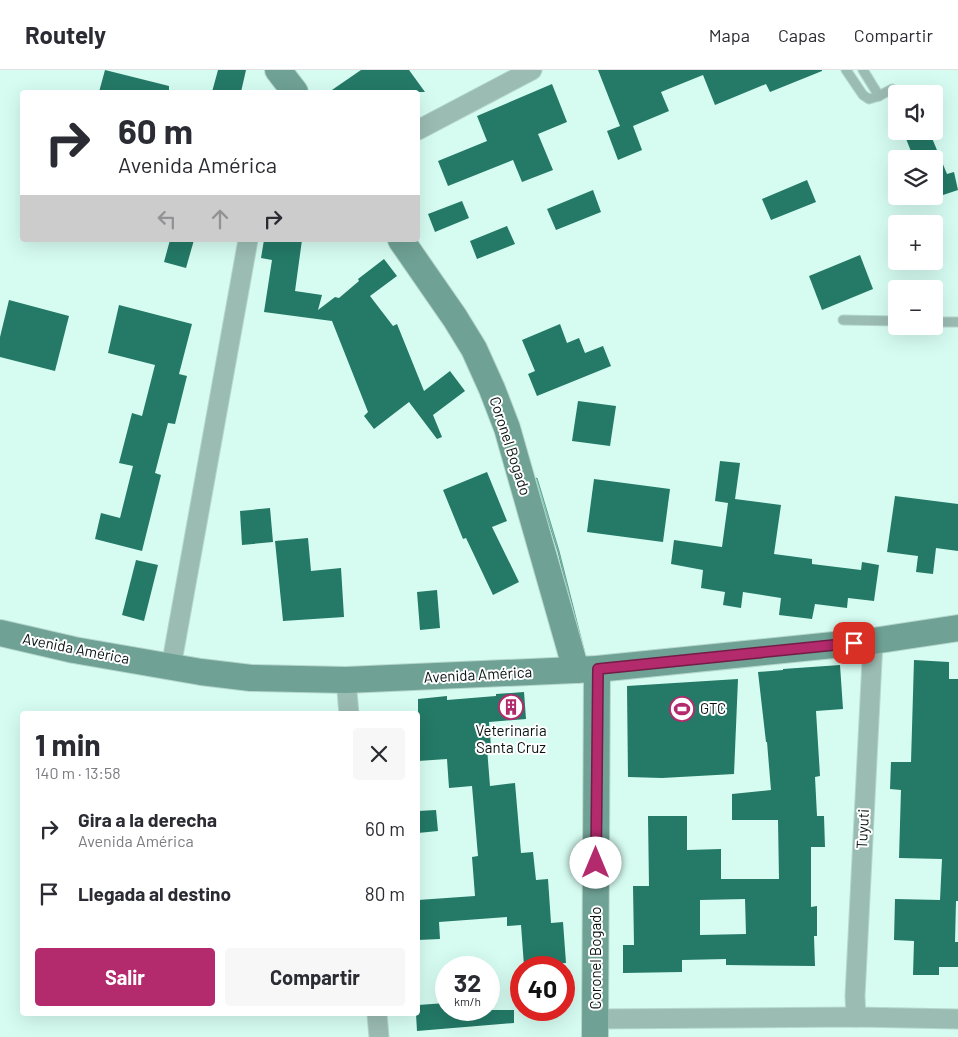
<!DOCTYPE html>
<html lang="es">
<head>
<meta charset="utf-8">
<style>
	body { margin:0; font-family:Barlow,sans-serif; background:#f7f7f7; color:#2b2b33; height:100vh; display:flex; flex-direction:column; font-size:19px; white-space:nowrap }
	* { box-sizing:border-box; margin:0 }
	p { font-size:16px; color:#7c7c81 }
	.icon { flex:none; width:28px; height:28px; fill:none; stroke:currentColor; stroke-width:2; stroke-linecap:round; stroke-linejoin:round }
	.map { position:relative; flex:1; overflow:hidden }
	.details { position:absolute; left:20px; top:641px; width:400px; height:305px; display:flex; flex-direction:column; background:#fff; border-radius:5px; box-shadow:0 5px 20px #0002 }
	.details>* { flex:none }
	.guide { position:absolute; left:20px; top:20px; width:400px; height:152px; border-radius:5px; box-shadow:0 5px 20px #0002; background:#fff; color:#2b2b33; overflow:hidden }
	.buttons { position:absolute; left:888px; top:15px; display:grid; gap:10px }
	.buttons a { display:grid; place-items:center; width:55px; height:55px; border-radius:5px; background:#fff; box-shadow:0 5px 20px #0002; font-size:25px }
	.speed { position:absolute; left:435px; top:886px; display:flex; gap:10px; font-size:25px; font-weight:700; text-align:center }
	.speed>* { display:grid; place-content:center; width:65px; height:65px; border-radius:50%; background:#fff; box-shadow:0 5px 20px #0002; line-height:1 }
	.speed small { font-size:12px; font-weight:400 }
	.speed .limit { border:8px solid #d22; background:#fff; color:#111 }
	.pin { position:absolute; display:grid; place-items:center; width:42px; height:42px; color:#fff; margin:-21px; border-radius:10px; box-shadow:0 2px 8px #0006 }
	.me { position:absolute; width:55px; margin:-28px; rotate:0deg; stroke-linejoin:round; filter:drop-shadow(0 0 4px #0008) }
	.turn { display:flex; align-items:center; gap:18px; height:105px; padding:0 15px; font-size:22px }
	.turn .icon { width:65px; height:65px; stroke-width:2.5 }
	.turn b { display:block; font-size:35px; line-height:42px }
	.lanes { display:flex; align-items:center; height:48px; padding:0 15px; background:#0003; justify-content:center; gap:25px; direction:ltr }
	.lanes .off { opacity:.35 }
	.round { display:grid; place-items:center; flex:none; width:52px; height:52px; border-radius:5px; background:#f7f7f7 }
	.headline { display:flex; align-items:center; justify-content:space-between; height:85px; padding:0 15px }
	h1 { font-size:30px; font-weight:700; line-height:38px }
	.primary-button { display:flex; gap:10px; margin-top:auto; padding:10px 15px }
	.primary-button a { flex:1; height:58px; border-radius:5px; background:#b32b6d; color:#fff; font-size:20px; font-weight:700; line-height:58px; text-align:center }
	.primary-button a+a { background:#f7f7f7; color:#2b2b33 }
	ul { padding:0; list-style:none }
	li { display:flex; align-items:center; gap:15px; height:65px; padding:0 15px }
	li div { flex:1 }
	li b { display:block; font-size:19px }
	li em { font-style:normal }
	header { display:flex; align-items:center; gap:30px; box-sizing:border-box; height:70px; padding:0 25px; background:#fff; border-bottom:1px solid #e1e1e2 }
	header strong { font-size:24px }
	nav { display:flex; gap:28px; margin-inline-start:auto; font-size:18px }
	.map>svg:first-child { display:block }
	.water { fill:#88d8c4; stroke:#619d8e }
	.building { fill:#247967; fill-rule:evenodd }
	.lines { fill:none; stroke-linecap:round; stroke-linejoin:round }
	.lane-casing { stroke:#b5d7cd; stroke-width:11 }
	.street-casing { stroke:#b5d7cd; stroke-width:21 }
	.secondary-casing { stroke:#b5d7cd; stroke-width:28 }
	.lane { stroke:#9bbcb3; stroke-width:9 }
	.street { stroke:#9bbcb3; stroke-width:19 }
	.secondary { stroke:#6fa194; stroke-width:26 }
	.route-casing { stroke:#741c47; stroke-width:12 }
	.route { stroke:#b32b6d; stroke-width:9 }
	.labels { text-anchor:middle; stroke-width:4; stroke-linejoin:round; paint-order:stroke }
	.street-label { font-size:15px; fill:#061310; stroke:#fff }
	.poi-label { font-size:15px; fill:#061310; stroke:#fff; text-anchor:start }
</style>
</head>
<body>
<header>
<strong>Routely</strong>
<nav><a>Mapa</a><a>Capas</a><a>Compartir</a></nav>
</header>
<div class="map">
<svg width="958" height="967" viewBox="0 0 958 967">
	<rect width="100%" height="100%" fill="#d6fcf1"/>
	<polygon class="water" points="537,408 559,481 584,580 582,580 558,482 535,409"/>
	<g class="building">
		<polygon points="105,0 169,16 169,22 99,22"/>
		<polygon points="218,0 246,0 241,22 212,22"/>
		<polygon points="361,0 409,0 425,22 329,22"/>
		<polygon points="598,0 822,0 822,1 770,22 766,14 715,35 703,5 661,22 669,41 633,56 642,80 618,90 607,61 620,56"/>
		<polygon points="552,14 567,52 538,64 553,100 522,112 513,90 448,116 438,91 487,71 477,46"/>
		<polygon points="903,61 929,61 947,104 954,102 958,120 937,127 934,117 934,89 914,89"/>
		<polygon points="807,110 816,132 771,150 762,129"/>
		<polygon points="593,120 601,142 556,160 547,139"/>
		<polygon points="462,131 469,148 435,162 428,144"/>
		<polygon points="507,156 515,174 477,189 470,171"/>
		<polygon points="170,170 194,170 186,198 164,192"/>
		<polygon points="264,170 302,170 295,221 322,225 318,240 335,227 339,228 359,211 358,209 384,189 397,206 370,226 393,256 397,254 424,321 450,301 465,321 433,345 442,367 437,369 409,332 374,359 364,346 368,342 332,251 264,242 272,190 261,188"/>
		<polygon points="860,185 873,219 822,240 809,206"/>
		<polygon points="9,230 69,246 55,301 0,287 0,267"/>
		<polygon points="119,235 192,254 179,304 187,306 175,354 168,353 155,403 161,405 142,481 95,469 101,443 120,448 133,396 119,393 132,343 142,346 155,295 108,283"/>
		<polygon points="560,254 567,273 579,268 585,283 603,276 611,296 537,326 528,304 535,301 522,270"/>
		<polygon points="578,331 616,336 610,376 572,371"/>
		<polygon points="720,391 740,393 735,429 781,435 774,484 812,489 812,494 861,500 862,492 879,495 874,531 848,528 847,538 815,534 812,549 779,545 781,528 743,522 741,538 723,535 725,522 701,518 703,500 671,494 674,470 722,477 728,433 715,431"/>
		<polygon points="487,402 507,451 492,457 519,512 493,525 466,468 463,469 443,420"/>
		<polygon points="594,409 670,419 663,472 587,462"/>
		<polygon points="895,426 958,434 958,481 936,478 933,504 916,502 918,486 887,482"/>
		<polygon points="270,438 273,472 242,475 240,441"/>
		<polygon points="308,468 311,501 341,498 344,547 283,551 275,471"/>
		<polygon points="136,490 158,495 144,551 122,545"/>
		<polygon points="437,520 440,558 420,560 417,522"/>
		<polygon points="914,590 949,592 949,609 958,609 958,831 956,831 955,872 958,872 958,897 939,897 939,905 913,905 914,871 894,870 895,829 940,830 942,789 899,788 901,720 890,719 891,692 911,692"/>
		<path d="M840,595L843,639L816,641L820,706L815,707L817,746H824L825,777H811V837L817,836V866H814L815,896L726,895V889L682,890V902L623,903V875H634L633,816H649L648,746H687V780L721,779V809H779L778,750H732V724L771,720L767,672H766L758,602L783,600V599ZM745,829L746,864L700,865V830Z"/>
		<polygon points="738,609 734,704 662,708 628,707 627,616"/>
		<polygon points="524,622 526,649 489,652 491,677 487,678 490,716 515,713 521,783 533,782 536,810 548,809 551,853 563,852 566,893 524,896 521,855 507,856 507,847 439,852 440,869 418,870 418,830 475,826 472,787 478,786 472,716 449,718 447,689 418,691 418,629 447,626 447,630 496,626 496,624"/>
		<polygon points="436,740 438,761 418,763 418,741"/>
		<polygon points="446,933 446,940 514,940 514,953 417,961 416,944 418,944 418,935"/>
	</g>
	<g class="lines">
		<defs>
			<g id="lane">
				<polyline points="846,0 863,25 869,29 879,26 892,19"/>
				<polyline points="863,0 879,26"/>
				<polyline points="843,250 896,251"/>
				<polyline points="934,252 958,252"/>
			</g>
			<g id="street">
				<polyline points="418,60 532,0"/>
				<polyline points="171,597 248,170"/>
				<polyline points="346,610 349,644"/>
				<polyline points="377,944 379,967"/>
				<polyline points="856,947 855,926 873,571"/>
				<polyline points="595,949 856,947 958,949"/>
			</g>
			<g id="secondary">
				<polyline points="278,0 295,22"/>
				<polyline points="401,170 455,248 474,279 492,319 507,358 576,600"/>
				<polyline points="0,563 74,580 201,602 251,608 346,610 597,599 873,571 958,558"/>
				<polyline points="595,967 597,599"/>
			</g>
		</defs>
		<use href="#lane" class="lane-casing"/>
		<use href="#street" class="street-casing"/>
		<use href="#secondary" class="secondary-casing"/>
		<use href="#lane" class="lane"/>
		<use href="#street" class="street"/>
		<use href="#secondary" class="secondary"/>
	</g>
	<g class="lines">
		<defs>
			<polyline id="route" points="596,793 598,599 854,573"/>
		</defs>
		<use href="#route" class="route-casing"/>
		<use href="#route" class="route"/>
	</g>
	<defs>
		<symbol id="building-ring" viewBox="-11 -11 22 22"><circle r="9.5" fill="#fff" stroke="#b32b6d" stroke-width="1.5"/><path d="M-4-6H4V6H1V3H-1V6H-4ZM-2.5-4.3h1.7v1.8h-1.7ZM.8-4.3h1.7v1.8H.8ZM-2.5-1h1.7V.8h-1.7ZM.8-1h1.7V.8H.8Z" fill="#b32b6d"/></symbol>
		<symbol id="stadium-ring" viewBox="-11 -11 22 22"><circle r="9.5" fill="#fff" stroke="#b32b6d" stroke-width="1.5"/><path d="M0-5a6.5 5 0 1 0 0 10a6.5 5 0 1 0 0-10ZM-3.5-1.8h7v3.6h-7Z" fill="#b32b6d"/></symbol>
	</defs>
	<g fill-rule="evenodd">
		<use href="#building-ring" x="497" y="623" width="28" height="28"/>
		<use href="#stadium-ring" x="668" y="625" width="28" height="28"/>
	</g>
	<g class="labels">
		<g class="street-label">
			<text transform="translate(510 376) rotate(72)" y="5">Coronel Bogado</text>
			<text transform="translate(76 579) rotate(11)" y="5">Avenida América</text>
			<text transform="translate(478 605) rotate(-3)" y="5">Avenida América</text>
			<text transform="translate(863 759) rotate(-87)" y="5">Tuyuti</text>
			<text transform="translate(596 888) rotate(-90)" y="5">Coronel Bogado</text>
		</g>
		<g class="poi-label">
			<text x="700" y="644">GTC</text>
			<text x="511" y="666" text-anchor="middle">Veterinaria<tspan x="511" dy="17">Santa Cruz</tspan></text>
		</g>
	</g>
</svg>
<div class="buttons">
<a><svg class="icon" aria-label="sound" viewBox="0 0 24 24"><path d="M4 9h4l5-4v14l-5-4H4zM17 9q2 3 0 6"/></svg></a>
<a><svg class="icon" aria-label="layers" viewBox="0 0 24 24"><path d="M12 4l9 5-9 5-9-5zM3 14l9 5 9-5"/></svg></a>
<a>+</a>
<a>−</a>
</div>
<div class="speed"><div>32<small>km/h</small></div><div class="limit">40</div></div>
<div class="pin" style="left:854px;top:573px;background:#d93025"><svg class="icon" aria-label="arrive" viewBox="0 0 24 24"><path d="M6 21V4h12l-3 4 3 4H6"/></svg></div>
<svg class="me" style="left:596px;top:793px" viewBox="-20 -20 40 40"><circle r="19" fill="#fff"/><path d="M0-13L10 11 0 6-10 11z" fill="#b32b6d"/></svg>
<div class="guide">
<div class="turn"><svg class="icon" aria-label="right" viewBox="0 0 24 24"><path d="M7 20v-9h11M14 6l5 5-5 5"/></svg><div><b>60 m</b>Avenida América</div></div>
<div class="lanes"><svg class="icon off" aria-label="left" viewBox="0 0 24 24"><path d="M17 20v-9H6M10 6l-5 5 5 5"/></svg><svg class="icon off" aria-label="ahead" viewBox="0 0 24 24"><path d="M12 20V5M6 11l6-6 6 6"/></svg><svg class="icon" aria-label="right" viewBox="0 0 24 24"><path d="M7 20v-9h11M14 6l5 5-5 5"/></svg></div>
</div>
<section class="details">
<div class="headline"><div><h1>1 min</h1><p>140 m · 13:58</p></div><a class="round"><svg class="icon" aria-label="close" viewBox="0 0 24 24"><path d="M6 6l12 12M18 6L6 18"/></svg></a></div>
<ul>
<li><svg class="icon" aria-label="right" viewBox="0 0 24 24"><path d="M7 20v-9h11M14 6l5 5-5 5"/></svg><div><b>Gira a la derecha</b><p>Avenida América</p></div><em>60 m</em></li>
<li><svg class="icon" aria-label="arrive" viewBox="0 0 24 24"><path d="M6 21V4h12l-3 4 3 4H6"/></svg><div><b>Llegada al destino</b></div><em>80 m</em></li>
</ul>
<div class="primary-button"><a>Salir</a><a>Compartir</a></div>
</section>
</div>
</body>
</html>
